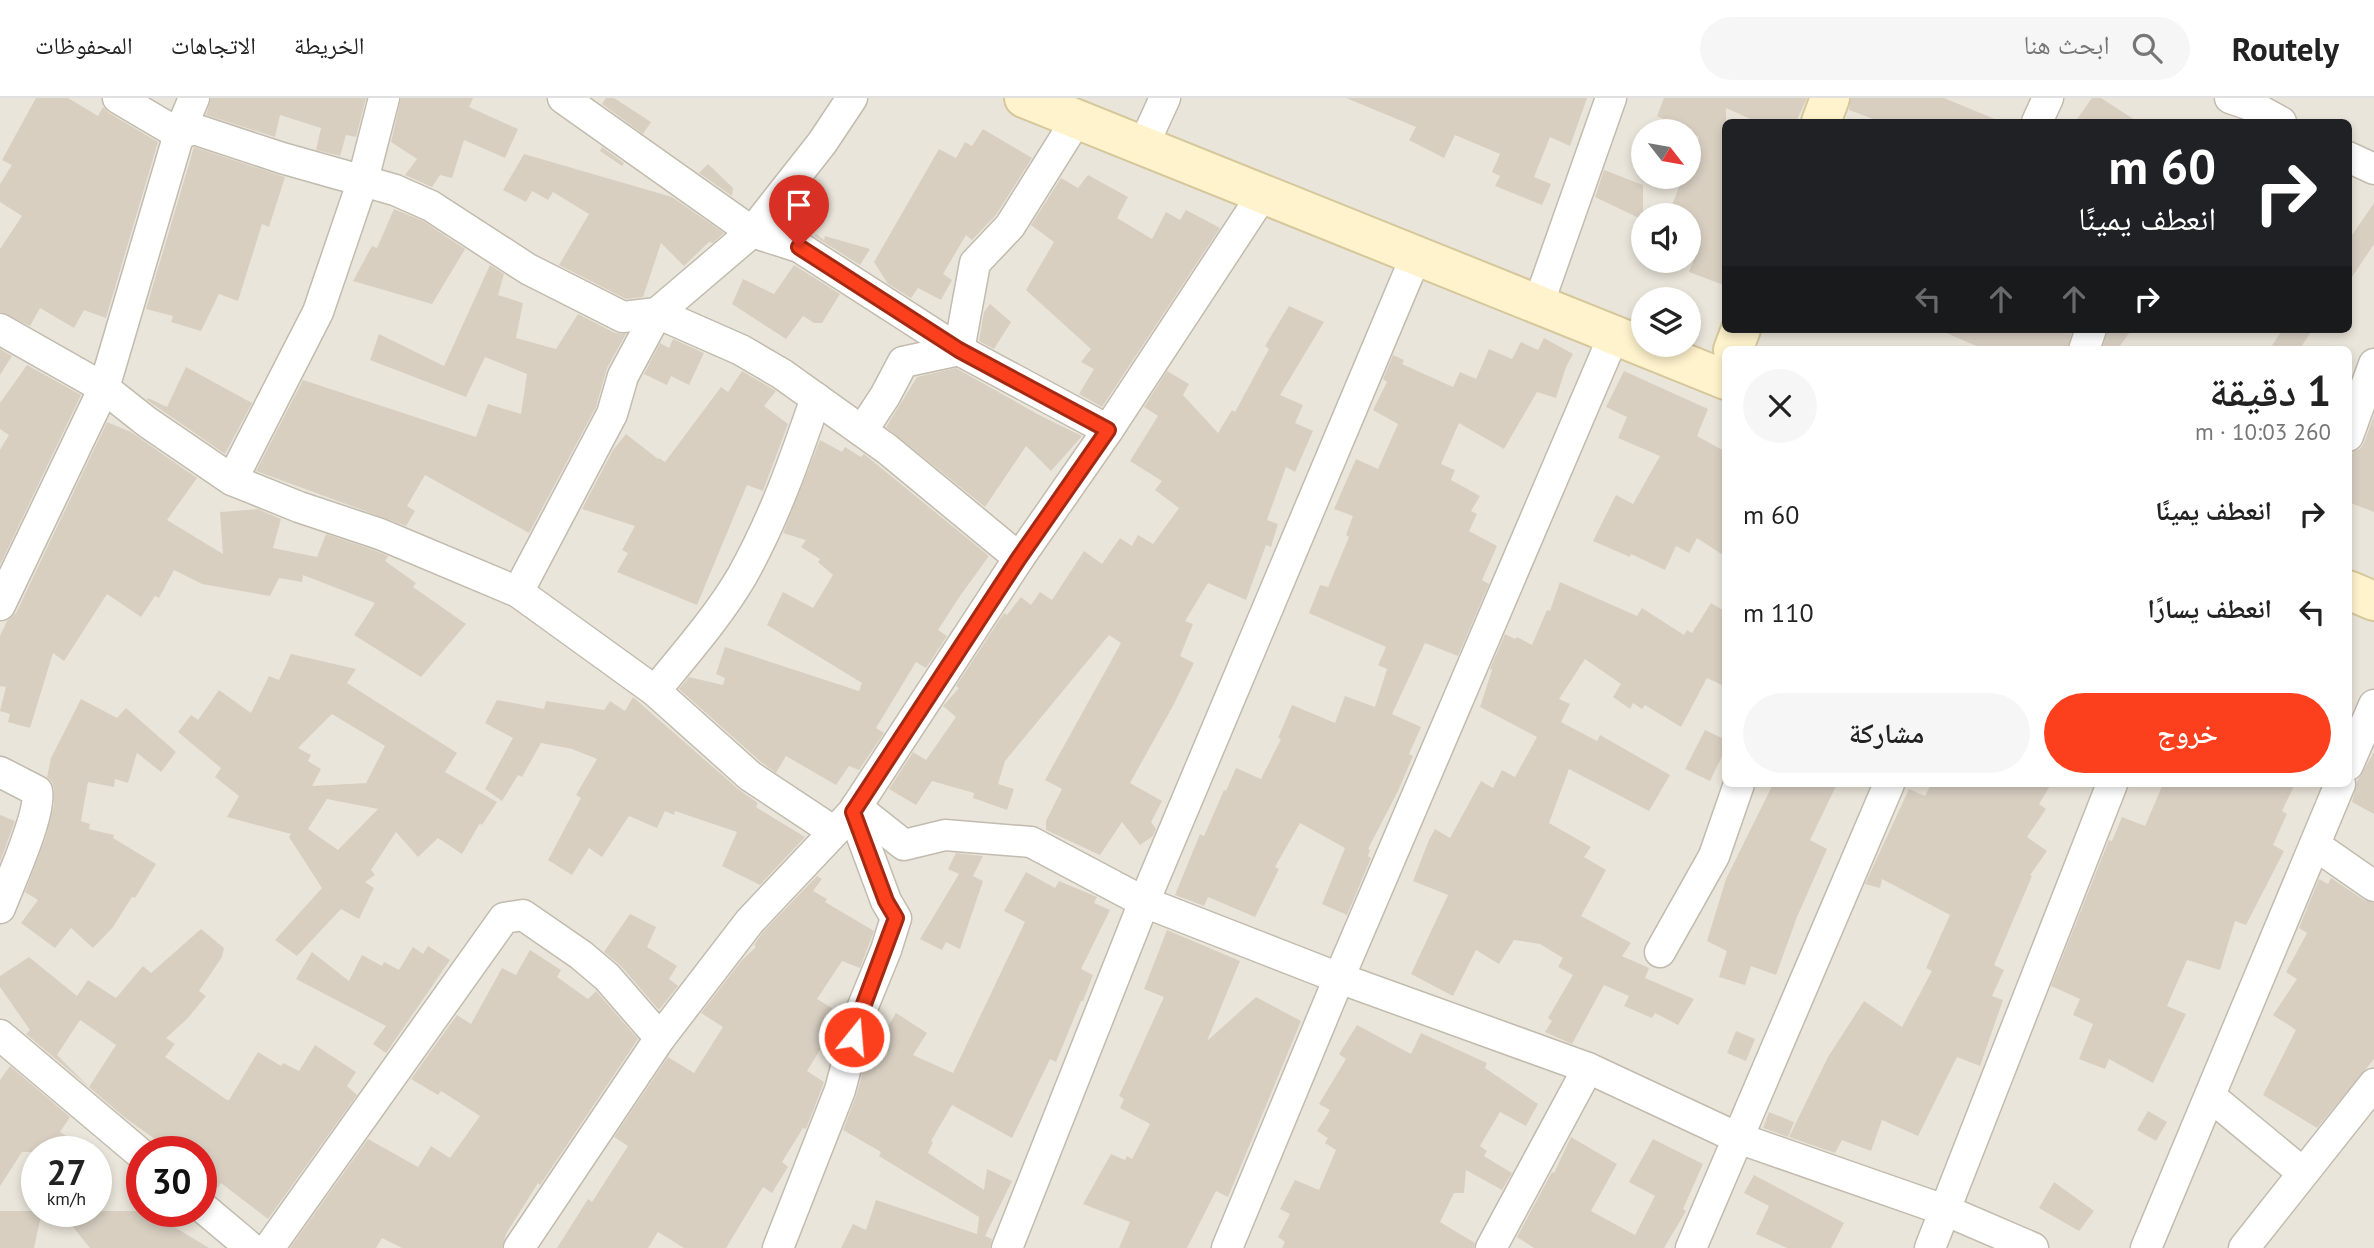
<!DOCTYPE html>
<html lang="ar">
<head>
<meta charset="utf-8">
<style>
	body { margin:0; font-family:"PT Sans","Noto Naskh Arabic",sans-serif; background:#f6f6f6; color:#222; direction:rtl; height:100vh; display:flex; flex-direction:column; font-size:26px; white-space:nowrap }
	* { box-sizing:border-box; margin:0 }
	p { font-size:23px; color:#767676 }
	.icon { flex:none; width:38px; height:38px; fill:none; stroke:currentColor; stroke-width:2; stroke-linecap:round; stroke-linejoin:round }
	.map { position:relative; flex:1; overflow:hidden; direction:ltr }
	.drawer { position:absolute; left:1722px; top:248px; width:630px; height:441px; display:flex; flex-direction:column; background:#fff; border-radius:10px; box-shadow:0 4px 10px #0003; direction:rtl }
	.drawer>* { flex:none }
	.top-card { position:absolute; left:1722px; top:21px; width:630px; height:214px; border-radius:10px; box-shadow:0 4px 10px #0003; direction:rtl; background:#202124; color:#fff; overflow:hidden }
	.needle { width:46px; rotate:121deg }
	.fabs { position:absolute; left:1631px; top:21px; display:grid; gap:14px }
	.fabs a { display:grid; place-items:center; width:70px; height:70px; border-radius:50%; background:#fff; box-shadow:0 4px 10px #0003; font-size:35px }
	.speed { position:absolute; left:21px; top:1038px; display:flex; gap:14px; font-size:35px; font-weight:700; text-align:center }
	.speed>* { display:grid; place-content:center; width:91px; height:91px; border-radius:50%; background:#fff; box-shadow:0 4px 10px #0003; line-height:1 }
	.speed small { font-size:18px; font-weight:400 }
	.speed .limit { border:10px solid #d22; background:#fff; color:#111 }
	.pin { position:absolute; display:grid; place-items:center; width:60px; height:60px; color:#fff; margin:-72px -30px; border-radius:50% 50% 50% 0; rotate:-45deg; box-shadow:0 0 7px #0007 }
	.pin .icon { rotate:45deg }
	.me { position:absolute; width:77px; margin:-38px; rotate:17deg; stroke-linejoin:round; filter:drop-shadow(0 0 5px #0008) }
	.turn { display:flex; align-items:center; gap:24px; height:147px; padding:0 21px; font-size:32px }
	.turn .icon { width:91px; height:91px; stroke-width:2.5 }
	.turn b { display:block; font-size:49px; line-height:60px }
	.lanes { display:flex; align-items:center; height:66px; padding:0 21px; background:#0003; justify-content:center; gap:35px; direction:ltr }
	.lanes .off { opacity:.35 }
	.round { display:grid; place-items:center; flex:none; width:74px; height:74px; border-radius:37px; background:#f6f6f6 }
	.head { display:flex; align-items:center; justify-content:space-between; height:119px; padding:0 21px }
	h1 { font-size:42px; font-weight:600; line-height:52px }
	.cta { display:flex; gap:14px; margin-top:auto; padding:14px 21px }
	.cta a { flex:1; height:80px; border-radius:42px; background:#fc3f1d; color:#fff; font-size:28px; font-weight:600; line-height:80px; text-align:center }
	.cta a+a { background:#f6f6f6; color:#222 }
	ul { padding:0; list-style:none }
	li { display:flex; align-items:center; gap:21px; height:98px; padding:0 21px }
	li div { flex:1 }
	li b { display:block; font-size:26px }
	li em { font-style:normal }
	header { display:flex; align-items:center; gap:42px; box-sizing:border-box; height:98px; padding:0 35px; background:#fff; border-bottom:2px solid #e0e0e0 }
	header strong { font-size:33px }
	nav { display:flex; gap:38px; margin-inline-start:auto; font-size:24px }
	.search { width:490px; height:63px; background:#f6f6f6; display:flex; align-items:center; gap:18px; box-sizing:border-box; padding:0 24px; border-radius:38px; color:#767676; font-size:26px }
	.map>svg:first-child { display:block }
	.residential { fill:#eae5da; fill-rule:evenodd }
	.building { fill:#d8cfc1; fill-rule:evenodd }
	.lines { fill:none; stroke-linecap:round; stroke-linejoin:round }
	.street-casing { stroke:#c2bbae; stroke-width:33 }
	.secondary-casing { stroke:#d6c79b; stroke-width:42 }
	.street { stroke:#fff; stroke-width:30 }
	.secondary { stroke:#fff3cd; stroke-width:38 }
	.route-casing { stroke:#a42913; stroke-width:18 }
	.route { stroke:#fc3f1d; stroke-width:12 }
</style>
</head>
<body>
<header>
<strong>Routely</strong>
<div class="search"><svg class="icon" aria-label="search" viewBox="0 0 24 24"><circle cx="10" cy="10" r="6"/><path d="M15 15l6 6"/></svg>ابحث هنا</div>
<nav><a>الخريطة</a><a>الاتجاهات</a><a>المحفوظات</a></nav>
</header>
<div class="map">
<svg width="2374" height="1150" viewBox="0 0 2374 1150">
	<rect width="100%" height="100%" fill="#f6f3ec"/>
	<path class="residential" d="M0,0H2374V1150H0ZM1726,24H2348V231H1726ZM1643,33H1689V79H1643ZM1643,117H1689V163H1643ZM1643,201H1689V247H1643ZM1726,252H2348V686H1726ZM37,1054H96V1113H37ZM142,1054H201V1113H142Z"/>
	<g class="building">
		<polygon points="36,0 68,0 98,18 103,9 109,15 158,44 106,220 84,212 74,230 40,210 30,228 0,214 0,151 22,118 0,104 0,86 12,67 2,62"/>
		<polygon points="211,0 366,0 356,39 346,37 340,58 316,52 321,30 280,17 275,39 206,17"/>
		<polygon points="401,0 473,0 469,9 518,31 505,60 464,42 452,80 440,77 432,89 405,77 417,61 391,44"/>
		<polygon points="606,0 614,0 651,24 643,36 602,6"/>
		<polygon points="1346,0 1587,0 1570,48 1550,39 1534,79 1551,86 1542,107 1495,88 1500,78 1492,74 1500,56 1455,37 1444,60 1409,42 1416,29"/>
		<polygon points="1664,0 1807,0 1796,24 1757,24 1726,10 1726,188 1689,174 1696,156 1690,153 1696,142 1689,139 1689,117 1668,117 1683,79 1689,79 1689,66 1699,39 1657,18"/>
		<polygon points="1851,0 1944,0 2002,24 1881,24 1849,12"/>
		<polygon points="2092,0 2101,0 2138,24 2075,24"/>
		<polygon points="983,31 1032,60 996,117 972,142 966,137 943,176 952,182 941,202 918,190 911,200 888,186 874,164 939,51 956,60 965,44 972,48"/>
		<polygon points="194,49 285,79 269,129 262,126 238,203 219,196 201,233 171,224 173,218 146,211"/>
		<polygon points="602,49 624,65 622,68 600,53"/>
		<polygon points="524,56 672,99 724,135 713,145 709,144 684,168 661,145 643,199 626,201 559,167 589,116 553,94 548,102 532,93 526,104 503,92"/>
		<polygon points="708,66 733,90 732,98 699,75"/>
		<polygon points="1604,72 1643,87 1643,122 1595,99"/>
		<polygon points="1088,77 1128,99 1117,120 1152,141 1166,114 1180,122 1186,112 1220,130 1102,309 1079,296 1094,271 1081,264 1091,251 1026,192 1054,144 1031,127 1061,80 1078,90"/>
		<polygon points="2374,105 2374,146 2348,185 2348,143"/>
		<polygon points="394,111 423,123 465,151 432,206 353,183 372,148 377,150"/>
		<polygon points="816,136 824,142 825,138 870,151 860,167 814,138"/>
		<polygon points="490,167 504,176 498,197 523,205 516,240 556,251 578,216 615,235 626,236 607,270 596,309 529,435 425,377 407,408 415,413 406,428 256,373 303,282 476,339 488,306 521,316 527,276 485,259 466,299 370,262 379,236 444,268"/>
		<polygon points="794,167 840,196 822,225 814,225 803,218 786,241 732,206 743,181 774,196"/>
		<polygon points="990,206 1011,224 994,251 979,243 984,214"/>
		<polygon points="1289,208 1324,224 1280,297 1303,307 1295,325 1313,333 1295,374 1286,369 1267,422 1278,426 1271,449 1266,447 1246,502 1208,485 1185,523 1193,526 1180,558 1194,565 1174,606 1130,685 1162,703 1151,724 1156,731 1153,738 1140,747 1122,724 1100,757 1046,732 1046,723 1062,691 1045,682 1121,545 1109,537 1005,663 998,686 1014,691 1007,712 973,700 974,695 932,683 916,707 889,691 913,654 926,662 956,619 943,608 959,590 956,588 1004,515 1007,517 1021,499 1031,507 1040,494 1052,502 1084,453 1102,466 1120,440 1132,448 1138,437 1153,446 1179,410 1155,392 1162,383 1130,363 1158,318 1144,309 1167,273 1189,286 1183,297 1218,335 1232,312 1235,314 1269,251 1265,248"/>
		<polygon points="1937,231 2073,231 2067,252 1986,252"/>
		<polygon points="2108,231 2132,231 2117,252 2102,252"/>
		<polygon points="2283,231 2313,231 2299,252 2269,252"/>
		<polygon points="1544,240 1573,256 1566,269 1556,300 1537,294 1504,351 1459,325 1441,366 1455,372 1451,382 1480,398 1471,413 1477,416 1469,433 1497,448 1482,482 1489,486 1458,558 1425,545 1392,616 1421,629 1409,656 1413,658 1398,693 1368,751 1370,752 1368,758 1371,760 1347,817 1322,806 1345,750 1300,725 1275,769 1279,771 1255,819 1208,799 1204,808 1175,797 1200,736 1204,738 1224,692 1226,693 1236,670 1261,681 1281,641 1278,640 1292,607 1335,625 1345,598 1375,609 1387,571 1378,567 1386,549 1309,515 1320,487 1328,489 1349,439 1346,437 1353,418 1334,411 1356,361 1378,371 1398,326 1373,312 1387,284 1383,281 1393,257 1404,262 1402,266 1453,289 1460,274 1476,281 1489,251 1512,261 1521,244 1538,252"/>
		<polygon points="673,241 704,255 689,287 671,278 667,287 644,276 660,245 669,250"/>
		<polygon points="0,251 12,258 0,277"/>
		<polygon points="27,267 81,297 0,467 0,352 9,337 0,331 0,305"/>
		<polygon points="186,269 252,305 225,356 147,302 148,300 167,309"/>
		<polygon points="956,270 1041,318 1082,338 1051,373 1026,348 985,409 886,329 917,279"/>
		<polygon points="742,273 776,293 764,308 788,326 763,393 747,387 697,507 617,474 628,455 622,452 635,428 582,411 613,352 626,336 658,361 659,360 665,364 721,289 728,294"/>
		<polygon points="1624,273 1708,311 1697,338 1726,354 1726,459 1697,440 1689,455 1676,448 1665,472 1631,456 1630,459 1593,443 1616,397 1633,406 1660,358 1618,340 1627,319 1606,309"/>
		<polygon points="2374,318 2374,414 2348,404 2348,366 2353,354 2360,351 2364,345"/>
		<polygon points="107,324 131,334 197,380 167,422 223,456 220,414 258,411 281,421 273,450 317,459 326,436 374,452 388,458 385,463 416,485 413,489 466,526 421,579 354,537 375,505 303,477 302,484 279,480 270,498 202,486 174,472 159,500 155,498 141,519 107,496 64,563 53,555 30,630 8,624 10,616 0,613 6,589 0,588 0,538 7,523 16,515"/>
		<polygon points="820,342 842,354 845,349 861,359 864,356 989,458 960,498 938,532 947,538 926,570 916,564 876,630 884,635 859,672 849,668 836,687 786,658 776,675 761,664 679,591 689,579 723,587 725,580 716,576 725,549 859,593 862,585 767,527 783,494 813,510 833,477 818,464 820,461 801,449 806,442 783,435"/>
		<polygon points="1560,484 1637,518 1642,510 1684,537 1687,532 1692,535 1711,505 1726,514 1726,589 1707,580 1681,629 1645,607 1642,611 1633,605 1630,611 1613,599 1621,586 1585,561 1559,601 1570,606 1561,624 1597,643 1600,637 1670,677 1649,713 1569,671 1549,725 1591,749 1584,759 1606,772 1581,818 1631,845 1622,858 1649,870 1645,880 1694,901 1678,927 1655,915 1652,920 1624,908 1629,898 1604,887 1572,946 1545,934 1552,923 1548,920 1573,877 1558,869 1563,860 1540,846 1514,842 1499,866 1476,852 1453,898 1411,876 1448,797 1413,783 1429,742 1435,731 1450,740 1481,683 1493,690 1502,672 1515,679 1537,639 1480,609 1492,572 1490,571 1505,536 1515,541 1517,539 1532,547 1547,512 1550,513"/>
		<path d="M291,556L356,571L347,585L457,655L445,674L497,704L482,727L480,725L462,756L438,740L418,759L396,734L371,772L375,777L365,784L374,790L359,821L341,811L297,858L275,842L322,790L289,739L291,736L227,719L239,698L215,679L221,670L178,634L191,617L198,622L219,592L251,615L269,578L279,582ZM332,616L385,648L366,685L312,688L321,671L308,663L311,657L298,650ZM327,701L378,711L338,752L308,731Z"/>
		<polygon points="633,599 738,691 758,705 756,709 805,739 760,787 722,768 737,734 675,713 674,717 665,713 657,730 629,718 602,759 589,750 572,777 548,762 581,700 576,697 597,661 572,651 541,645 522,679 518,677 502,703 485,691 513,640 485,625 497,602 544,611 546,603 604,612 610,603 625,613"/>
		<polygon points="81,601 117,620 126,610 176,654 161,674 137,655 128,685 115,681 114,689 88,684 81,723 90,726 89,731 114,737 113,740 156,766 135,800 132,799 113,829 93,850 71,830 55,850 21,825 38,802 25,794 46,739 54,707 54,692 52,684 47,679 51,660"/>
		<polygon points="1705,632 1726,642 1726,650 1710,683 1685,671"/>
		<polygon points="2374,654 2374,716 2352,704 2357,684"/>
		<polygon points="1773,686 1837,686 1810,742 1827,751 1797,819 1776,877 1751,868 1745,887 1719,879 1727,853 1707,843 1726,781"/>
		<polygon points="1931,686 2051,686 2039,706 2046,711 2027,739 2047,753 2030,777 2032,778 1994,867 2004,872 1992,898 2003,902 1980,968 1957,959 1918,1038 1882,1022 1871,1053 1842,1042 1835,1055 1789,1039 1828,959 1864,903 1902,929 1932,873 1926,870 1950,817 1882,781 1880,790 1865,786 1909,691 1925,698"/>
		<polygon points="2163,686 2295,686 2282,713 2287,716 2273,747 2284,753 2246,827 2235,823 2220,872 2187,862 2167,908 2186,916 2153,985 2109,961 2105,971 2079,961 2093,926 2073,917 2080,901 2051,888 2109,742 2112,743 2122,719 2145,728"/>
		<polygon points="0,717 15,723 0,764"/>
		<polygon points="956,755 983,758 973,778 983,783 960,851 946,844 942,852 920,841 959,776 948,771"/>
		<polygon points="1026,774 1055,790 1059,783 1097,799 1094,805 1110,812 1081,871 1093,877 1083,903 1081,903 1056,964 1050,961 1012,1040 952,1007 931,1043 933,1044 928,1055 984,1092 987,1071 1012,1083 985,1138 992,1141 990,1150 841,1150 853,1126 866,1132 876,1102 977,1136 979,1119 879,1058 881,1054 843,1032 856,998 867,960 878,938 881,940 896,915 927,935 913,957 953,975 1025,824 1004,813"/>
		<polygon points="817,778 822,781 813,793 827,801 825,804 874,833 860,870 842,863 817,901 842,916 807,973 824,984 823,987 806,1031 803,1030 782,1064 788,1069 772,1095 763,1089 726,1150 684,1150 658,1134 648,1150 557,1150 588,1101 592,1104 628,1048 614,1039 668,959 694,975 723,929 701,915 742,862 756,849 754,847 763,834"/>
		<polygon points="2331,780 2364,802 2374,805 2374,961 2317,1030 2263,997 2296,932 2273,917 2297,881 2286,874 2307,835 2299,830 2319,781 2328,786"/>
		<polygon points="630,816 656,829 647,849 677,868 669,881 678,888 659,912 620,867 604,854"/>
		<polygon points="201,831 224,850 222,859 199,893 206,898 187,921 166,940 175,946 165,959 227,1002 229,1002 258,954 281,968 283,965 299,973 315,947 356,974 347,988 357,997 268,1121 221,1085 213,1095 201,1091 201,1054 173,1054 124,1019 89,989 116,947 80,922 57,957 89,989 26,936 30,932 0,889 0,878 29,859 77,898 88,882 116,900 143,868 151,875"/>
		<polygon points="1167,832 1240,863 1207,943 1256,899 1301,923 1228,1099 1216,1093 1187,1150 1119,1150 1130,1124 1083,1106 1111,1056 1125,1062 1127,1058 1132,1061 1150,1026 1120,1010 1124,1001 1119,998 1164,899 1144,891"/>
		<polygon points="428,848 450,862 386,955 373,946 386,928 296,881 312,854 349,883 362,857 382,868 384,864 399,872 413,849 423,856"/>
		<polygon points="530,852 561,872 557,879 588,901 596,893 638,941 540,1087 538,1085 506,1136 502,1150 402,1150 382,1140 376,1150 290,1150 368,1041 418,1069 431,1048 450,1060 480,1018 441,993 438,997 411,981 457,917 471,926 502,870 516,877"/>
		<polygon points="1357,927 1411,956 1421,935 1487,965 1485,970 1538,1006 1526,1028 1500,1014 1480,1048 1487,1053 1484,1058 1512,1075 1502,1092 1466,1072 1464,1095 1454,1095 1440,1124 1475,1145 1474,1150 1282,1150 1285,1144 1278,1139 1290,1116 1280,1111 1295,1082 1319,1092 1336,1052 1325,1045 1328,1040 1317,1033 1330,1012 1319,1006 1346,961 1339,956"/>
		<polygon points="1736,933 1755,941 1746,963 1727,955"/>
		<polygon points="10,968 70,1019 60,1034 91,1054 22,1054 0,1088 0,982"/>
		<polygon points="2148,1013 2167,1024 2156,1043 2137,1032"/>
		<polygon points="1769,1014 1794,1024 1788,1039 1763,1030"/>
		<polygon points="1571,1039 1617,1066 1591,1113 1635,1137 1655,1098 1629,1084 1653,1041 1703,1066 1683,1111 1686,1113 1664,1150 1534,1150 1517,1139 1552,1074 1554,1075"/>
		<polygon points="1754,1077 1844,1125 1831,1150 1787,1150 1756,1136 1769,1108 1744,1095"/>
		<polygon points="2054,1084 2094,1113 2079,1133 2039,1110"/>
		<polygon points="0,1113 42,1113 34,1150 0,1150"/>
		<polygon points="60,1113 148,1113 209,1150 90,1150"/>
	</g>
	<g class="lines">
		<defs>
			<g id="street">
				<polyline points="118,0 179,36 194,31 282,60 395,92 431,108 528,171 623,219 657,215 741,252 782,276 887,351 1019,460"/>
				<polyline points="563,0 752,134 799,149 959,252 1108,332"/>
				<polyline points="2230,0 2250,7 2281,24"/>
				<polyline points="2037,24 2048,0"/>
				<polyline points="1143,48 1165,0"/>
				<polyline points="2348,59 2374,71"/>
				<polyline points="1538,207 1611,0"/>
				<polyline points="0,231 104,290 147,324 232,382 299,409 380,436 518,494 655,593 750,678 833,733"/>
				<polyline points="2084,252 2091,231"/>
				<polyline points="862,333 885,298 903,264 959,252 975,165 1010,128 1077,21"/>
				<polyline points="2348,338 2374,266"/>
				<polyline points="232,382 318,214 363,82 384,0"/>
				<polyline points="518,494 612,316 623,278 657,215 752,134 822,45 852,0"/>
				<polyline points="0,507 104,290 179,36 194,0"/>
				<path d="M655,593C685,556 718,519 742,478C774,421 795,361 816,300"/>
				<polyline points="2348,667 2374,607"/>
				<path d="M0,674L37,693C42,715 9,786 0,810"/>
				<polyline points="856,709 904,747 945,737 1031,744 1144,804 1339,880 1588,970 1738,1040 1947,1113 2033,1150"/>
				<polyline points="2315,747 2374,788"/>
				<polyline points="1660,854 1714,758 1739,686"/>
				<polyline points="0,937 142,1057"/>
				<polyline points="2210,998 2303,1075"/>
				<polyline points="201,1108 251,1150"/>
				<polyline points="269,1150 504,820 523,817 581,857 607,879 660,940"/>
				<polyline points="519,1150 660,940 750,823 853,714 1019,460 1108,332 1263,96"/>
				<polyline points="778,1150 840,992 861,913 886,852 896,820 886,803 853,714"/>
				<polyline points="1007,1150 1144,804 1416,158"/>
				<polyline points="1227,1150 1339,880 1614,237"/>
				<polyline points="1491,1150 1588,970"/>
				<polyline points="1691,1150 1889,686"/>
				<polyline points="1930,1150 2112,686"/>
				<polyline points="2146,1150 2340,686"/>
				<polyline points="2244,1150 2374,986"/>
			</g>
			<g id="secondary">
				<polyline points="1024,0 1726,282"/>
				<polyline points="1821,24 1830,0"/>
				<polyline points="1733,252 1741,231"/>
				<polyline points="2348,492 2374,503"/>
			</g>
		</defs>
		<use href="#street" class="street-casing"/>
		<use href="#secondary" class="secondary-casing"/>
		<use href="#street" class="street"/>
		<use href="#secondary" class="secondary"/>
	</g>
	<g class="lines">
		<defs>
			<polyline id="route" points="799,149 959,252 1108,332 1019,460 853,714 886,803 896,820 861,914 854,939"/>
		</defs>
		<use href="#route" class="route-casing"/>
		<use href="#route" class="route"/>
	</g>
</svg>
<div class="fabs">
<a><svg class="needle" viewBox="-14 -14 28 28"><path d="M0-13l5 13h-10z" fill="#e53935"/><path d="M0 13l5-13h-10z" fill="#767676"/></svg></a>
<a><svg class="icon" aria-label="sound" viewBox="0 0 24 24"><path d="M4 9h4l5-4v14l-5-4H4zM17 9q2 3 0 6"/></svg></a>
<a><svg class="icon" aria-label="layers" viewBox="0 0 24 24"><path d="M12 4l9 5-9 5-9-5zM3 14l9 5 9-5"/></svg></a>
</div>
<div class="speed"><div>27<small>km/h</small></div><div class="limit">30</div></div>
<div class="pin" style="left:799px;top:149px;background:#d93025"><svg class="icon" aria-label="arrive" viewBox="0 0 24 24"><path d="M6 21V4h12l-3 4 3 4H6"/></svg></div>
<svg class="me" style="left:854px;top:939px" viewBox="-20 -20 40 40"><circle r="17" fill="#fc3f1d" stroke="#fff" stroke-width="3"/><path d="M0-11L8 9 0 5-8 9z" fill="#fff"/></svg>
<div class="top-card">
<div class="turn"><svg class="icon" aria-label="right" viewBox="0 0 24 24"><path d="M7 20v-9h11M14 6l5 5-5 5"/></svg><div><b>60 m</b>انعطف يمينًا</div></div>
<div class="lanes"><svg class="icon off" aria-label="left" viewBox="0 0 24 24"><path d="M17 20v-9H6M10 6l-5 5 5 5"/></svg><svg class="icon off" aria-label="ahead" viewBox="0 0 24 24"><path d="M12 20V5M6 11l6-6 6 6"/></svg><svg class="icon off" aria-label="ahead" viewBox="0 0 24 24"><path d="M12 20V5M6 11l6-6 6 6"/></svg><svg class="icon" aria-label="right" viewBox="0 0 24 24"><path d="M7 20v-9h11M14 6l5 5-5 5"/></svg></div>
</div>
<section class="drawer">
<div class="head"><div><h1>1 دقيقة</h1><p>260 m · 10:03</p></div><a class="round"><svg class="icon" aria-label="close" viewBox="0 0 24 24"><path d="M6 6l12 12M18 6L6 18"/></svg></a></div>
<ul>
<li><svg class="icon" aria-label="right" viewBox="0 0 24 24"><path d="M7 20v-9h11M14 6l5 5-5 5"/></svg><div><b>انعطف يمينًا</b></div><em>60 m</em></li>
<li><svg class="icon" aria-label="left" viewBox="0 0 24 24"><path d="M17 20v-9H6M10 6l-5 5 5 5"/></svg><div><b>انعطف يسارًا</b></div><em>110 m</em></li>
</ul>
<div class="cta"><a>خروج</a><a>مشاركة</a></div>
</section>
</div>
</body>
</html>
